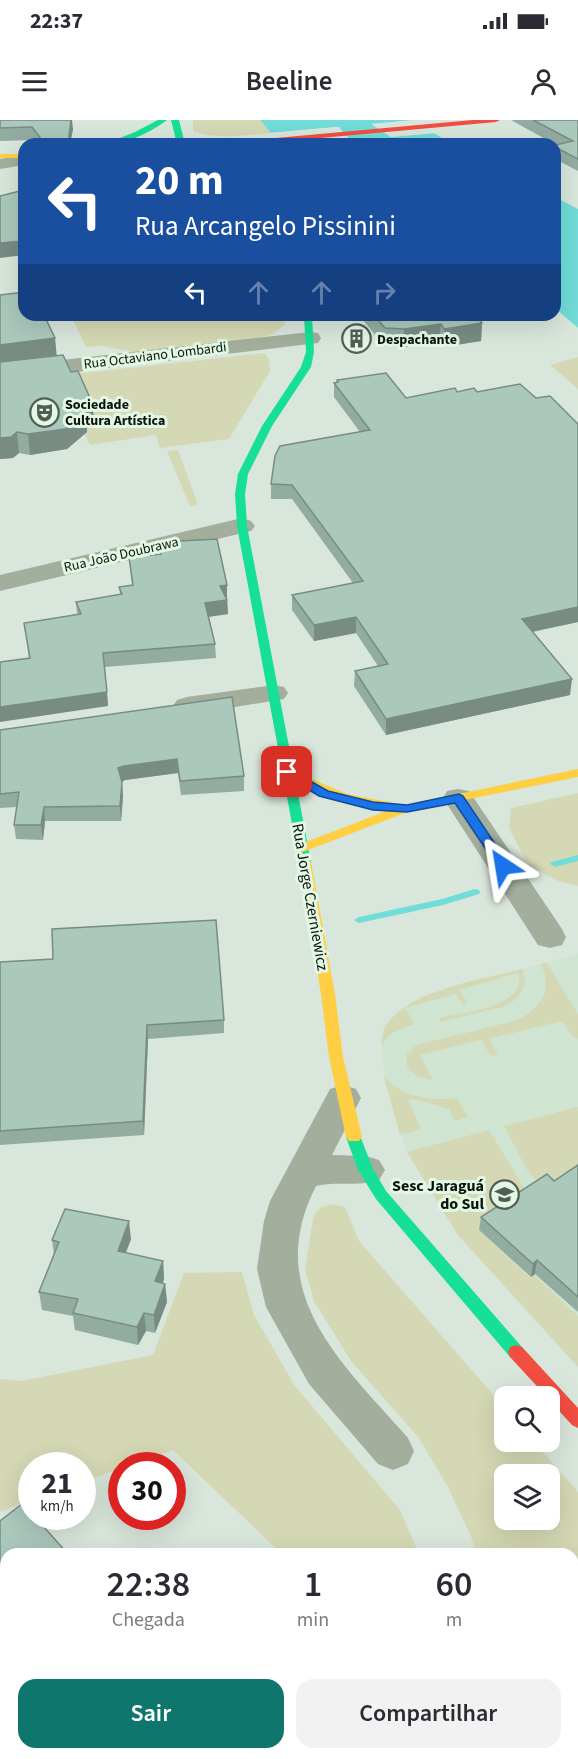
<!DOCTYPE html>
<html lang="pt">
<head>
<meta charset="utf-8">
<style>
	body { margin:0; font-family:"Source Sans 3",sans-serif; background:#f2f2f3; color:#2b2b33; height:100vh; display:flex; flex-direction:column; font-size:22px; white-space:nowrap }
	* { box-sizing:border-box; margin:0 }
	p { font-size:20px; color:#7c7c81 }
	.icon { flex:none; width:33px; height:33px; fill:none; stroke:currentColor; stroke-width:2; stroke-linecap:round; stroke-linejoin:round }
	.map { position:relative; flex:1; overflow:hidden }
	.panel { position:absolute; left:0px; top:1428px; width:579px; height:212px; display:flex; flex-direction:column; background:#fff; border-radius:18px 18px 0 0; box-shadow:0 6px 24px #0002 }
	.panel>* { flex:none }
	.top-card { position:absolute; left:18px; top:18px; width:543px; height:183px; border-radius:18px; box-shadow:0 6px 24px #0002; background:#1a4fa0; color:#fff; overflow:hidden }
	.tools { position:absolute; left:494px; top:1266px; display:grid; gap:12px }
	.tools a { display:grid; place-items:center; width:66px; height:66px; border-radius:12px; background:#fff; box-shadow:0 6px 24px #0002; font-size:30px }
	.speed { position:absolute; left:18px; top:1332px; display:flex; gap:12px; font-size:30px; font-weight:700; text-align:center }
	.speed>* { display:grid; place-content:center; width:78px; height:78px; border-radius:50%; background:#fff; box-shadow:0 6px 24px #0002; line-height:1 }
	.speed small { font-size:15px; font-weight:400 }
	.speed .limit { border:9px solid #d22; background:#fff; color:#111 }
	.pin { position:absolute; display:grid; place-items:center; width:51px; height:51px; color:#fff; margin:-26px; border-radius:12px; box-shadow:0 3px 9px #0006 }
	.me { position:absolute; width:66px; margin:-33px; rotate:327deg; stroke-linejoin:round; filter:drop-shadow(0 0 4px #0008) }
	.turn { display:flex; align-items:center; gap:21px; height:126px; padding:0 18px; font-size:27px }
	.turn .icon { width:78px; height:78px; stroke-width:2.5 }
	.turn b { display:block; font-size:42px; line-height:51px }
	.lanes { display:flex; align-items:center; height:57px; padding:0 18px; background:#0003; justify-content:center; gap:30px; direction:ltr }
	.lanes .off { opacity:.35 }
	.eta { display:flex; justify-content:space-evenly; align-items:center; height:102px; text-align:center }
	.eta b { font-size:36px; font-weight:600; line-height:42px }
	.primary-button { display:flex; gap:12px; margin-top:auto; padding:12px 18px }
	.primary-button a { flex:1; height:69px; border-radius:18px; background:#0f766e; color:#fff; font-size:24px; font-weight:600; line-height:69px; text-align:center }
	.primary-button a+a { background:#f2f2f3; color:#2b2b33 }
	.status { display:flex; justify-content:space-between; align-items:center; height:42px; padding:0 30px; background:#fff; direction:ltr }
	.status svg { height:16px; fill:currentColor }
	header { display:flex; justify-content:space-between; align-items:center; height:78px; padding:0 18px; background:#fff; font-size:27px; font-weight:600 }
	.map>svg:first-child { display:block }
	.built { fill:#cfe5d2 }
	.green { fill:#d5d8b4; fill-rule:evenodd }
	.water { fill:#71dcd8 }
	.pier { fill:#d9e6db }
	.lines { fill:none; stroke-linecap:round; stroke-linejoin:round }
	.stream { fill:#71dcd8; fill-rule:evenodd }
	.river { fill:#71dcd8; fill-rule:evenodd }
	.street { fill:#a3ae9d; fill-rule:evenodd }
	.fast { fill:#16e098; fill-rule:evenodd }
	.slow { fill:#ffcf43; fill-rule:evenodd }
	.jam { fill:#f24e42; fill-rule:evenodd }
	.wall { fill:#93aca2 }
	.shaded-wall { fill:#788c84 }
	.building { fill:#abc8bc; stroke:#788c84; stroke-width:1.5 }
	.route { fill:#1a73e8; stroke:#114b97; stroke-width:1.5 }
	.labels { text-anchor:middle; stroke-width:6; stroke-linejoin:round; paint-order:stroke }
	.far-poi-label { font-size:14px; font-weight:bold; fill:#0c130d; stroke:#e2f8e4; text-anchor:start }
	.far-street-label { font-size:14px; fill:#0c130d; stroke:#e2f8e4 }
	.street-label { font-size:16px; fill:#0c130d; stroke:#e2f8e4 }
	.poi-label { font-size:16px; font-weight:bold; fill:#0c130d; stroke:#e2f8e4; text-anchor:end }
</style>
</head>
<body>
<div class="status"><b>22:37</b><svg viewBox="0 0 49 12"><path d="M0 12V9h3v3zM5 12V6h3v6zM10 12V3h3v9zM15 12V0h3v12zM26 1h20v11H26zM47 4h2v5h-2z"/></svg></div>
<header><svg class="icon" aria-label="menu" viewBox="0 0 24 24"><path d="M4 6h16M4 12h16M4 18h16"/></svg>Beeline<svg class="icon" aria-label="person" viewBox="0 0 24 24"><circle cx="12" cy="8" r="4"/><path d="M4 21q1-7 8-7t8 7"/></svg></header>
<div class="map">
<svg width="578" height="1639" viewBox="0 0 578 1639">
	<rect width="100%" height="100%" fill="#d9e6db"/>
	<polygon class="built" points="578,834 578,1247 458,1115 407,1032 385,963 381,919 384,907 395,895 409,883 427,875"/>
	<g class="green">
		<path d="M193,0H260L271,13C245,15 219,20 193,11Z"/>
		<polygon points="169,195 285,195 285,205 272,214 260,218 137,233 103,226 86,227 73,200 100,197 137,199"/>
		<polygon points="264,233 269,239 270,251 229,319 160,328 156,315 90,325 56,256"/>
		<polygon points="578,237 578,269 550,245"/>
		<polygon points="178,330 198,385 190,386 167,331"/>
		<polygon points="578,673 578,766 558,761 528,745 509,708 511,688"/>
		<path d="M546,842L578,894V919L573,917L562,901L489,919L498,935L491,936L481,920L420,935L433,960L418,957L407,947L406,935L416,925L518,900C542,886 553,871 541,844Z"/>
		<path d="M522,849C530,865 520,878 506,886L441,902L439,898C460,893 529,887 518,853L459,870L468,883L463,885L456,874L405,888L415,904C400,908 389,912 382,925C378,874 485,859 522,849Z"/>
		<path d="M384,956C403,978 429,981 457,978L468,997L455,1001L449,989L415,979L408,980L421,1009L400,1015Z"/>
		<polygon points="578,987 578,1058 543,1067 527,1050 504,1006"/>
		<polygon points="489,1010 529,1076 479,1110 530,1158 534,1155 578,1196 578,1247 458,1115 407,1032"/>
		<path d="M330,1084L345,1087L359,1121L504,1287V1322H534L578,1372V1639H494L495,1634H573V1434H476L472,1419L449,1369L419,1318L351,1241L314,1181L305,1149L312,1105L314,1095L320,1088ZM504,1354H549V1400H504Z"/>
		<polygon points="242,1152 254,1195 295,1266 400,1390 419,1434 282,1434 173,1330 129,1345 122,1346 121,1348 83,1362 82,1346 32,1346 31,1380 0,1392 0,1259 21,1261 153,1235 184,1153"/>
		<polygon points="327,1634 432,1634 431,1639 328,1639"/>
	</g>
	<g class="water">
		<polygon points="260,0 415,0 271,13"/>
		<polygon points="434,13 452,24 312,24"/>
		<polygon points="555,77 578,89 578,208 555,188"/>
	</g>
	<g class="pier">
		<polygon points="415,0 418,0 417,2 272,16 268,13"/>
		<polygon points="434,10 437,13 309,24 312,21"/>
	</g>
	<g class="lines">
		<g class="stream">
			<polygon points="578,735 578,741 555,747 550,744 551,742"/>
			<polygon points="475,769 479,770 480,772 479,774 443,785 359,803 354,800 359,797 442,779"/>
		</g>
		<path class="river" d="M334,0H368C376,11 390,13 398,24C362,24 356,32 334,0Z"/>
		<g class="street">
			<polygon points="24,35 24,45 0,49 0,39"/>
			<polygon points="310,212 318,213 321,218 318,223 0,261 0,247"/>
			<polygon points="242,398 251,401 255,406 251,411 0,471 0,455"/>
			<polygon points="274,565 284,567 288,573 284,579 187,595 177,592 173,586 177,580 187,577"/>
			<polygon points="458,669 469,671 562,809 566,817 562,825 550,828 538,825 443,678 447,671"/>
			<path d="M343,965L356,969L361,978L332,1035L366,1036L379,1040L385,1050L379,1060C358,1067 337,1061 316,1066C261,1173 343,1244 408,1318L414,1331L408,1344L393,1350L378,1344L309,1264L266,1187L257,1149L264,1101L270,1081L330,969Z"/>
		</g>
		<g class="fast">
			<path d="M158,0H167C150,13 126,24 105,24L135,12Z"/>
			<polygon points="171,0 179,0 185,24 177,24"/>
			<polygon points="304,195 312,195 314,232 311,247 272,306 248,354 245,374 247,406 311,742 305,746 299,742 237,406 235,374 238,354 262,306 301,247 306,232"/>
			<polygon points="354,1011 359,1013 373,1049 386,1071 522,1227 524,1232 522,1237 516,1239 510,1237 376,1079 358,1050 346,1017 349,1013"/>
		</g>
		<g class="slow">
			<rect x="0" y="34" width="24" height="4"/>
			<path d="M287,648L347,674L405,685L578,649V657L410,691L303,732L298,731L297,728L298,725L389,690C351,685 316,673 283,655L281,652L283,649Z"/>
			<polygon points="305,738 311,742 335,874 343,937 362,1017 359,1021 349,1021 346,1017 329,937 321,874 299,742"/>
		</g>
		<g class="jam">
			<polygon points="473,0 500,0 496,2 255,24 227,24 231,22"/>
			<polygon points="516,1225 522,1227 578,1288 578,1308 572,1305 549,1280 549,1276 546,1276 510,1237 508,1232 510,1227"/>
		</g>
	</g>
	<g class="wall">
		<polygon points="0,0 73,9 70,24 36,24 33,20 0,21"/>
		<polygon points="511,0 578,0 578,51 555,39 555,25 556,25"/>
		<polygon points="359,195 475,195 482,203 481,221 443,227 439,222 403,227 384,226"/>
		<polygon points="57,236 94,305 87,307 87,312 67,329 30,335 19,333 13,338 0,339"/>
		<polygon points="337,260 578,502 533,512 570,575 386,615 354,566 355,551 378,546 356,513 314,521 292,490 292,475 353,463 292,379 271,379 271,364 360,312 334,277 334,263 336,263"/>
		<polygon points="160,426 227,478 228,494 209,497 215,524 216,538 105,547 108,586 29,538 24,503 77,494 76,482 120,474 119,467 132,465 129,437 160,434"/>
		<polygon points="0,610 244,656 244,671 181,675 178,653 125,660 122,662 123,676 121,701 45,701 43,720 16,719 14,705 17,687 0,688"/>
		<polygon points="0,842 224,900 224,913 148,919 144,1015 0,1025"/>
		<polygon points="578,1045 578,1192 535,1154 531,1157 479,1110 481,1097 554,1061"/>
		<polygon points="131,1119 126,1133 163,1141 164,1159 163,1163 165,1164 167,1182 155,1213 146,1211 138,1225 75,1210 73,1196 42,1190 39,1172 54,1135 52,1120"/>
		<polygon points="6,1634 233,1634 234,1639 0,1639"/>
	</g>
	<g class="shaded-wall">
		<polygon points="71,0 72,0 73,9 70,24 68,24"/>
		<polygon points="24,121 24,135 0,138 0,123"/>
		<polygon points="482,203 481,221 443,227 444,209"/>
		<polygon points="441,204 439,222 403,227 404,209"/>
		<polygon points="55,218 57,238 0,245 0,225"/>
		<polygon points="93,285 94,305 87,307 87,312 67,329 30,335 28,314 83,287"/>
		<polygon points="17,312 19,333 13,338 0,339 0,318"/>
		<polygon points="227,465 227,478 221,480 220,466"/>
		<polygon points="227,480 228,494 206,497 205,483"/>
		<polygon points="578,487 578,502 520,514 522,499"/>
		<polygon points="356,497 356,513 314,521 314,505"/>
		<polygon points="572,559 570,575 386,615 386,599"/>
		<polygon points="107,572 108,586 0,602 0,587"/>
		<polygon points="177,639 178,653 125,660 119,663 118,648 124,646"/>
		<polygon points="122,662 123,676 121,701 120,686"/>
		<polygon points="44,687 45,701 43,720 41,705"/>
		<polygon points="147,905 148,919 144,1015 143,1001"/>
		<polygon points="129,1101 131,1119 119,1149 118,1131"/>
		<polygon points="537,1140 535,1154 531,1157 533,1144"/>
		<polygon points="163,1141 164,1159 156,1179 155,1161"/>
		<polygon points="165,1164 167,1182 155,1213 154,1195"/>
		<polygon points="144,1193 146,1211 138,1225 137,1207"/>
		<polygon points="231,1634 233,1634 234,1639 229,1639"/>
	</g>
	<g class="building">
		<polygon points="0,0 71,0 68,24 45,24 32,7 0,8"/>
		<polygon points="533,0 578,0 578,39 555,27 555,25 573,21"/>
		<polygon points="24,70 24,121 0,123 0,76"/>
		<polygon points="24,172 24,195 44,195 55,218 0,225 0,175"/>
		<polygon points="374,195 475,195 482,203 444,209 441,204 404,209 385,208"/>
		<polygon points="63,235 71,252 78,251 93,285 83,287 85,292 65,309 28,314 17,312 11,317 0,318 0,242"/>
		<polygon points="386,253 406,278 455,268 457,272 474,268 477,272 520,264 536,278 550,276 578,304 578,487 522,499 572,559 386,599 355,551 388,544 356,497 314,505 292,475 363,461 292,365 271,364 275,336 280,326 370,310 334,263 338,262 337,260"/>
		<polygon points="217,419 227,465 220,466 227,480 205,483 215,524 103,533 107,572 0,587 0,542 30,538 24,503 81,494 76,482 122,474 119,467 133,465 129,437 161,434 160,426 179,421"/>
		<polygon points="232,577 244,656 180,661 177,639 124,646 118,648 122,662 120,686 44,687 41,705 14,705 19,672 0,674 0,610"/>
		<polygon points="216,800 224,900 147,905 143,1001 0,1011 0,842 53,839 52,809"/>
		<polygon points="578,1045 578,1177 537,1140 533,1144 481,1097 547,1054 554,1061"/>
		<polygon points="65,1089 129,1101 118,1131 163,1141 155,1161 165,1164 154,1195 144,1193 137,1207 73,1193 78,1179 39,1172 59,1122 52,1120"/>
		<polygon points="22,1384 32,1394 32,1396 34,1396 68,1434 6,1434 6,1634 90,1634 94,1639 0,1639 0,1401"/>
		<polygon points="102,1634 231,1634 229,1639 116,1639"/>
	</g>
	<polygon class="route" points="287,648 328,671 373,682 407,685 459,674 463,676 510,746 508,749 499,749 455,683 407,692 373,690 319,676 283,654 281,652 283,649"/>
	<defs>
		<symbol id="building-ring" viewBox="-11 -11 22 22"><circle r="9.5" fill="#e2f8e4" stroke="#545d55" stroke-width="1.5"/><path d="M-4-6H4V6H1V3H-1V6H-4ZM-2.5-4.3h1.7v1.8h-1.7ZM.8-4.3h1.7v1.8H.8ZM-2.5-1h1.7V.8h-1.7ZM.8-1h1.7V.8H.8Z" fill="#545d55"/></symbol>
		<symbol id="theatre-ring" viewBox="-11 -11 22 22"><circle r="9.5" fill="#e2f8e4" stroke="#545d55" stroke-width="1.5"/><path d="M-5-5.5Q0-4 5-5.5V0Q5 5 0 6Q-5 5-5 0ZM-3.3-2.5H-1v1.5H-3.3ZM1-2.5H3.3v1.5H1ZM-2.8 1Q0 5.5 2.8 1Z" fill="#545d55"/></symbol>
		<symbol id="school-ring" viewBox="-11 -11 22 22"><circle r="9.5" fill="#e2f8e4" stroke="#545d55" stroke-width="1.5"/><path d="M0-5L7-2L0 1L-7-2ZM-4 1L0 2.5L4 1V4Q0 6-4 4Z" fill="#545d55"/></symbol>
	</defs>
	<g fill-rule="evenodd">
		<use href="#building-ring" x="340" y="202" width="33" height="33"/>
		<use href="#theatre-ring" x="28" y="276" width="33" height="33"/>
		<use href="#school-ring" x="488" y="1058" width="33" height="33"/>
	</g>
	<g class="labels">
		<g class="far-poi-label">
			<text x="377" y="224">Despachante</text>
			<text x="65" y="289">Sociedade<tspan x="65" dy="16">Cultura Artística</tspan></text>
		</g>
		<g class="far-street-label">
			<text transform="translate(155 235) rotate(-7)" y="5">Rua Octaviano Lombardi</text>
			<text transform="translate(121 434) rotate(-13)" y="5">Rua João Doubrawa</text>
		</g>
		<g class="street-label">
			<text transform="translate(311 777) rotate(80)" y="6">Rua Jorge Czerniewicz</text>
		</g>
		<g class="poi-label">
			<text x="484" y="1071">Sesc Jaraguá<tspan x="484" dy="18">do Sul</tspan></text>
		</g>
	</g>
</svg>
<div class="tools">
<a><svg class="icon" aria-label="search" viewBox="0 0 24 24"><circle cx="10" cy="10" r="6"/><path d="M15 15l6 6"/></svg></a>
<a><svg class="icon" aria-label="layers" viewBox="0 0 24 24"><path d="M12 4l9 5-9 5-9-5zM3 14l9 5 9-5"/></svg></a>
</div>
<div class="speed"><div>21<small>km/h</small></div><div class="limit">30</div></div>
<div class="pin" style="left:287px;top:652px;background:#d93025"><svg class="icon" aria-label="arrive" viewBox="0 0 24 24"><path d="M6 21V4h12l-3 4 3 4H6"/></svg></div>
<svg class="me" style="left:503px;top:746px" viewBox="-20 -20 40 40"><path d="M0-17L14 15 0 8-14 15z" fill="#1a73e8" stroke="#fff" stroke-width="4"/></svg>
<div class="top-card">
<div class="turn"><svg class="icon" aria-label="left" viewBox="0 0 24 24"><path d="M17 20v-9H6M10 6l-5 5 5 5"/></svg><div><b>20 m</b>Rua Arcangelo Pissinini</div></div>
<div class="lanes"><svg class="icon" aria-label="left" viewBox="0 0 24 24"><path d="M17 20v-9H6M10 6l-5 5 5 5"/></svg><svg class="icon off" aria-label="ahead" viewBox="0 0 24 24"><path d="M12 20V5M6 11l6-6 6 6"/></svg><svg class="icon off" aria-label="ahead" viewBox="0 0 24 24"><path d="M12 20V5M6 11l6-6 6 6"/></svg><svg class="icon off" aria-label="right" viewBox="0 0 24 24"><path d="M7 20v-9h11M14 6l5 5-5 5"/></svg></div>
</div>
<section class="panel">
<div class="eta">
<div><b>22:38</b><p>Chegada</p></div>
<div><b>1</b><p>min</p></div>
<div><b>60</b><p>m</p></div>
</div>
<div class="primary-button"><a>Sair</a><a>Compartilhar</a></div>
</section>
</div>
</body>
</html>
